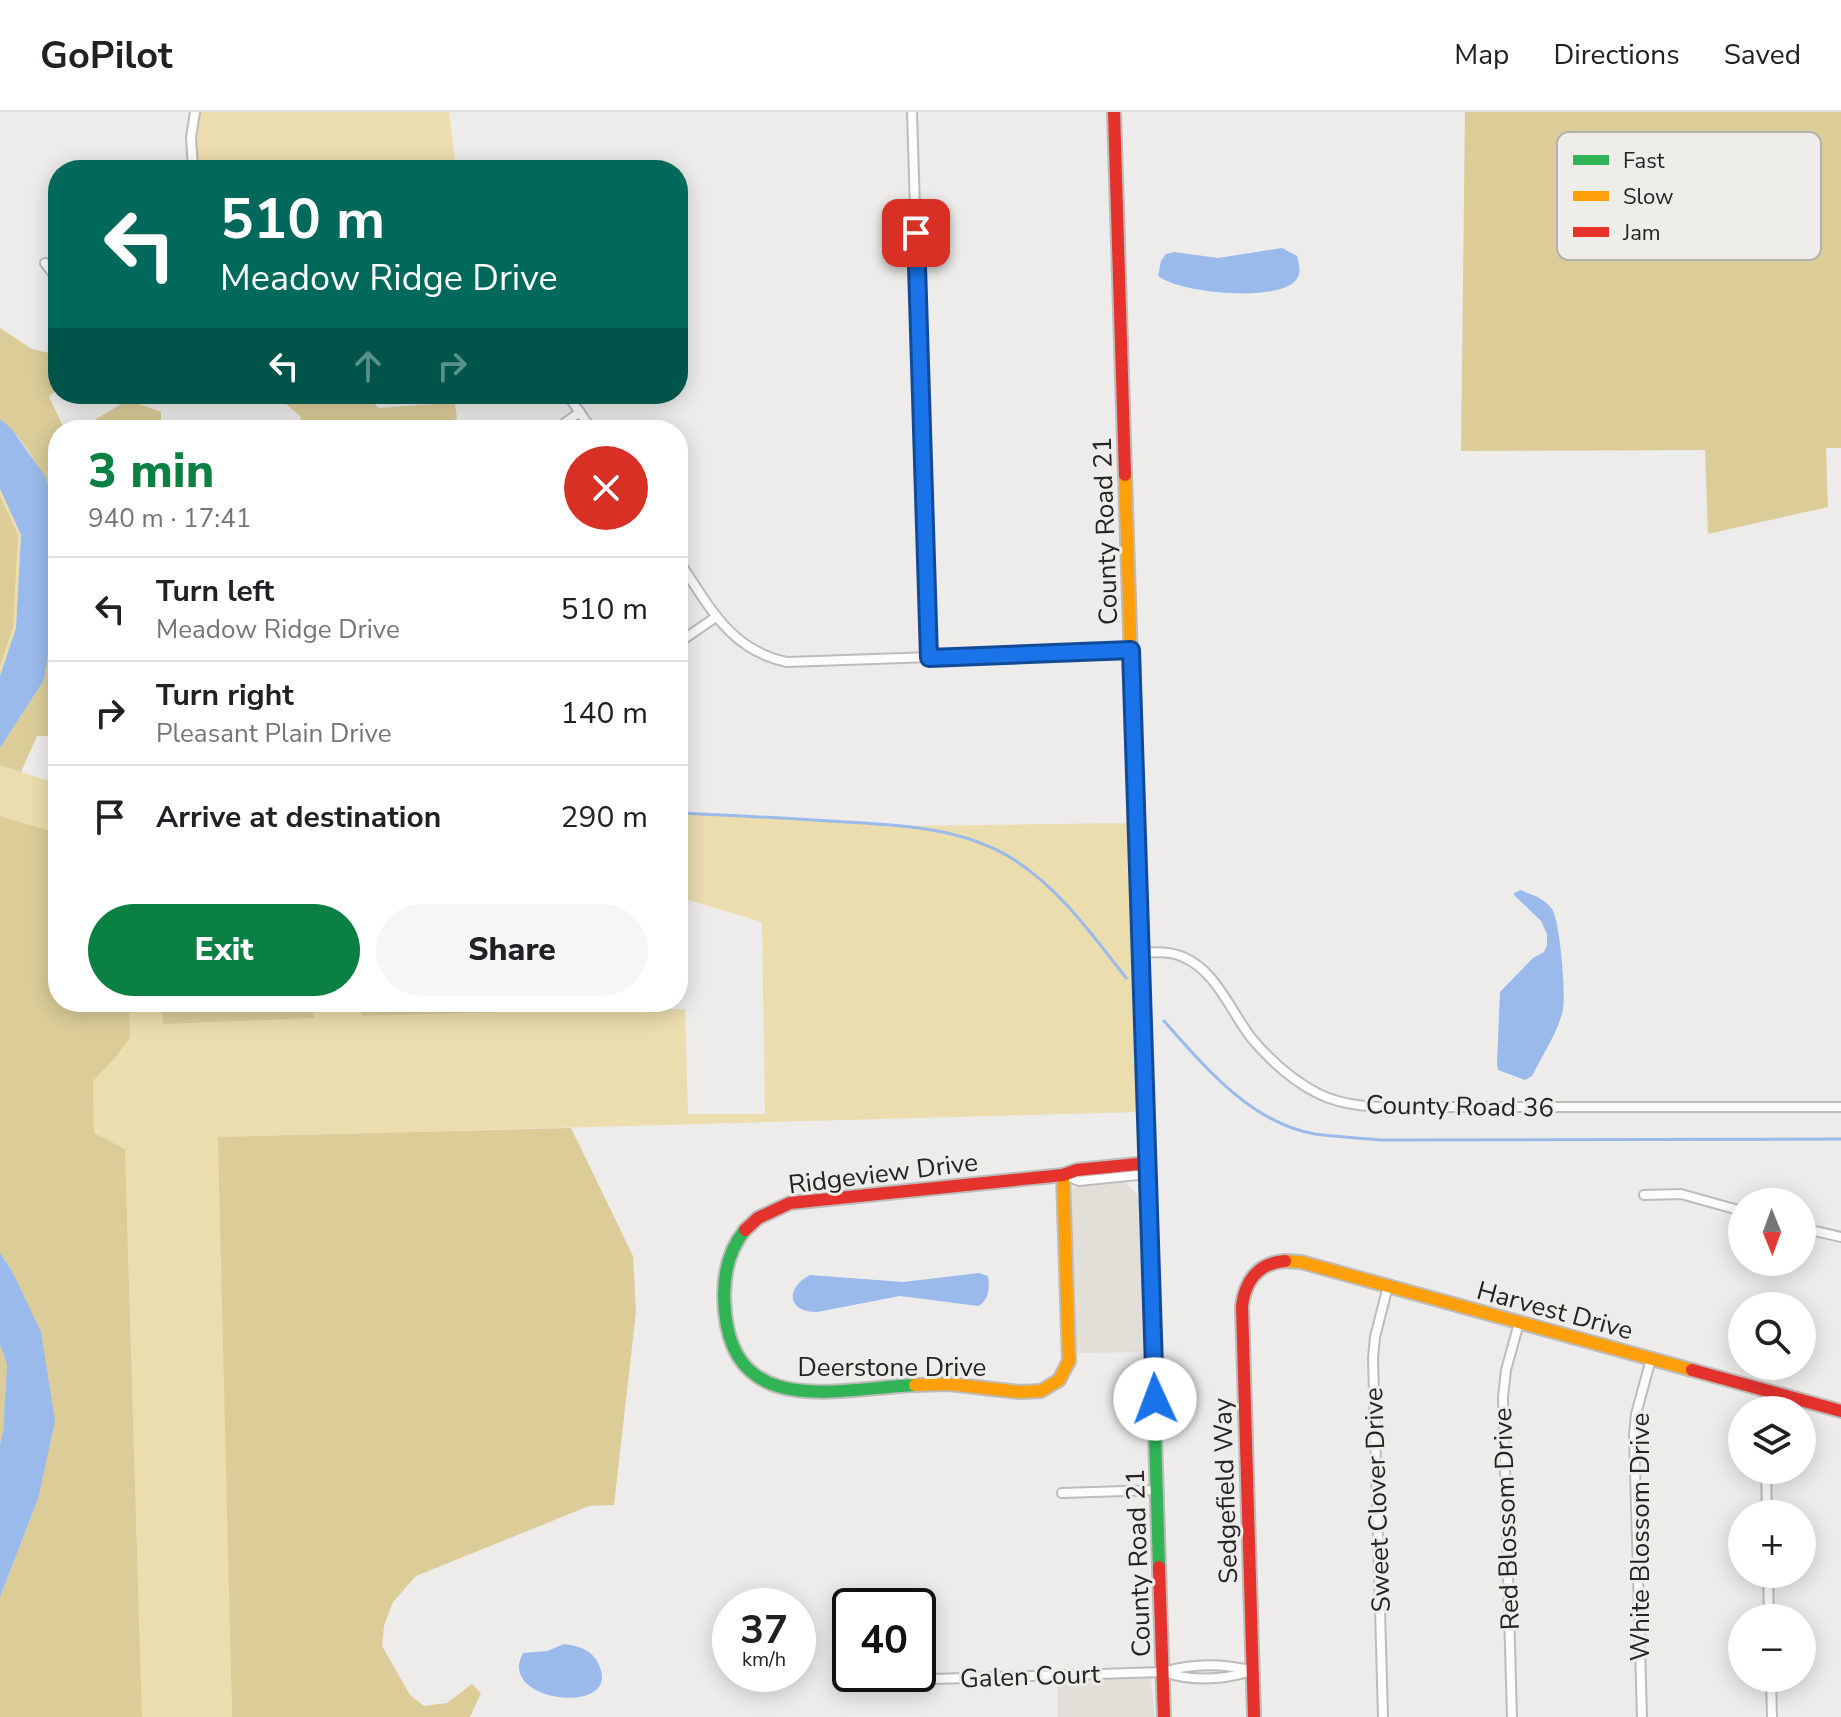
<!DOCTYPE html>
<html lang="en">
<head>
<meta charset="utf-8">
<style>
	body { margin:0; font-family:"Nunito Sans",sans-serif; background:#f6f6f6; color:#202124; height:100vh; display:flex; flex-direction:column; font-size:30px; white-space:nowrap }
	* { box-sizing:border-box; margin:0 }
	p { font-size:26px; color:#757577 }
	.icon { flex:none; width:44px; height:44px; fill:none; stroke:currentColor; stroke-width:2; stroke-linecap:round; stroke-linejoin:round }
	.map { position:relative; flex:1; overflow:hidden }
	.sheet { position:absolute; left:48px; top:308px; width:640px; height:592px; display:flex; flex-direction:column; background:#fff; border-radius:32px; box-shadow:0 4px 20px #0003 }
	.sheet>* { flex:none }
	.banner { position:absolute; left:48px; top:48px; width:640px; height:244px; border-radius:32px; box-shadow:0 4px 20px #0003; background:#00695c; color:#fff; overflow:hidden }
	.needle { width:52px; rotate:179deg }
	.controls { position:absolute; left:1728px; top:1076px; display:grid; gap:16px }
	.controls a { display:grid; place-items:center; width:88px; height:88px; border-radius:50%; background:#fff; box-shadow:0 4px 20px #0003; font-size:40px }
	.speed { position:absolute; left:712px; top:1476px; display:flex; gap:16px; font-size:40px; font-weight:700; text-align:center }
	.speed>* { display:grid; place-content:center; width:104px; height:104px; border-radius:50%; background:#fff; box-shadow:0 4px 20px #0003; line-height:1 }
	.speed small { font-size:20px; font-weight:400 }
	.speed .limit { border:4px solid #111; border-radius:12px; background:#fff; color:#111 }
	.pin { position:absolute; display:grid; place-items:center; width:68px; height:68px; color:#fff; margin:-34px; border-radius:16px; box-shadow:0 4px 12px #0006 }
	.me { position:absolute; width:88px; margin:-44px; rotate:358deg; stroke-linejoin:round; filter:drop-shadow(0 0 6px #0008) }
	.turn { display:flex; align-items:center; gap:28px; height:168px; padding:0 40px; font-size:36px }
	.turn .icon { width:104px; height:104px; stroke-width:2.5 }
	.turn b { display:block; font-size:56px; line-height:68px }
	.lanes { display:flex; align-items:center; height:76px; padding:0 40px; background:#0003; justify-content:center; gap:40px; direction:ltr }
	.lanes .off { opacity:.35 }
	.round { display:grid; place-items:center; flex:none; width:84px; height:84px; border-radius:42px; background:#f6f6f6 }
	.overview { display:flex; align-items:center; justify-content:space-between; height:136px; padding:0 40px }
	h1 { font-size:48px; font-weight:800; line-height:60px; color:#0b8043 }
	.primary-button { display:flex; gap:16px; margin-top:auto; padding:16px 40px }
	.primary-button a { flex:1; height:92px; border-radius:48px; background:#0b8043; color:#fff; font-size:32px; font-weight:800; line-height:92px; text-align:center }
	.primary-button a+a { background:#f6f6f6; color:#202124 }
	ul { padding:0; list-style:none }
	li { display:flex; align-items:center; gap:24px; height:104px; padding:0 40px; border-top:2px solid #e0e0e0 }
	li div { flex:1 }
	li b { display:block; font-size:30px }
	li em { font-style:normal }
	header { display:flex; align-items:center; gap:48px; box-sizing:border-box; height:112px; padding:0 40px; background:#fff; border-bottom:2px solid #e0e0e0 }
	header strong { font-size:38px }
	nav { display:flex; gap:44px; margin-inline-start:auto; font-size:28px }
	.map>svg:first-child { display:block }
	.built { fill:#e1dfd8 }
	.green { fill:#ebddae }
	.forest { fill:#dbcc98 }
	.water { fill:#99baeb }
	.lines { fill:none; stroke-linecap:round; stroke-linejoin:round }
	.stream { stroke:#99baeb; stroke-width:3 }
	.street-casing { stroke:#bdbcba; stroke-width:12 }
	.fast-casing { stroke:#bdbcba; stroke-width:16 }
	.slow-casing { stroke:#bdbcba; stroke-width:16 }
	.jam-casing { stroke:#bdbcba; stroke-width:16 }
	.street { stroke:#fcfcfc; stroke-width:8 }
	.fast { stroke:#30b455; stroke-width:12 }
	.slow { stroke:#ff9f0a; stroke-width:12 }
	.jam { stroke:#e5322d; stroke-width:12 }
	.route-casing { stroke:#114b97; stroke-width:20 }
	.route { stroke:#1a73e8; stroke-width:14 }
	.labels { text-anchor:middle; stroke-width:6; stroke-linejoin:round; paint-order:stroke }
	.street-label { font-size:26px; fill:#242422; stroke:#eeede9 }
	.key { fill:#eeede9; stroke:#b1b1ad; stroke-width:2 }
	.key-label { font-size:22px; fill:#242422 }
</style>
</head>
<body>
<header>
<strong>GoPilot</strong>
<nav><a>Map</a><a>Directions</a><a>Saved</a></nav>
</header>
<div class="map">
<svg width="1841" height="1605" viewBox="0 0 1841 1605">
	<rect width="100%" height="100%" fill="#edecea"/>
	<g class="built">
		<polygon points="1125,1070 1137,1082 1144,1114 1148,1240 1075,1241 1071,1076"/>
		<polygon points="1151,1566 1155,1605 1058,1605 1057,1568"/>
	</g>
	<g class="green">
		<polygon points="200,0 449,0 456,58 198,58 196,25"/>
		<polygon points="0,377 21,423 16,516 0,564"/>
		<polygon points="0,653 58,672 58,721 0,704"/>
		<polygon points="678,701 912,714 1131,711 1140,1000 219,1025 232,1605 142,1605 125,1037 94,1021 93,968 114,947 130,926 129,890 161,890 163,911 314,906 306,890 355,890 364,904 492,899 486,890 617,890 647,898 685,897 688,1002 765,1002 762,810 678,785 680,755 678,754"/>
	</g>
	<g class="forest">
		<polygon points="1465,0 1841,0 1841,336 1826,336 1828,395 1708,422 1705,338 1461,339"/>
		<path d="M0,216L32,237L58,243V277L49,285L65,318H58V398C45,365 28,330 0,307Z"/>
		<polygon points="275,282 311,285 312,282 363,282 379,296 434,292 454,286 457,306 438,318 298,318 301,305"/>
		<polygon points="128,288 161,300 161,318 78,318"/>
		<polygon points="0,384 18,423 13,515 0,555"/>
		<polygon points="58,477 58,624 37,624 21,660 0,653 0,636 44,568"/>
		<polygon points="0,704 58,721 58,890 129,890 130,926 114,947 93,969 94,1021 125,1037 142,1605 0,1605 0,1485 38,1387 12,1159 0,1141"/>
		<polygon points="161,890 306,890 315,906 163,912"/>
		<polygon points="355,890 486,890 493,900 363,904"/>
		<polygon points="571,1016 633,1144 636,1200 614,1393 589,1394 416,1464 393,1490 384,1514 382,1534 410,1583 424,1594 447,1591 472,1572 481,1581 470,1605 232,1605 218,1025"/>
		<polygon points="0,1233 7,1252 3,1319 0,1332"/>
	</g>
	<g class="water">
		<path d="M1282,136L1297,144C1299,152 1302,161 1296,168C1277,191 1180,181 1158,164L1161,149L1166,142L1174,140L1218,146Z"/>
		<polygon points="0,307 11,316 45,364 58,398 58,477 44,568 0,636 0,564 16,516 21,423 0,377"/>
		<path d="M1520,778C1531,782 1544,786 1552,797C1560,808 1567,888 1562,902C1556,923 1542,944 1532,964L1525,968L1498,958L1497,952L1500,880L1533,846L1544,840L1547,833V822L1541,809L1513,782Z"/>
		<polygon points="0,1141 12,1159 41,1220 55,1309 38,1387 0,1485 0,1332 3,1319 7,1252 0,1233"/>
		<path d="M979,1161L988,1164C990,1175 989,1189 978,1194L900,1184L817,1200C787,1200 785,1176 810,1163L903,1170Z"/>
		<path d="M564,1532C579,1534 593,1538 599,1553C623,1605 495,1591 523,1541L547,1539Z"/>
	</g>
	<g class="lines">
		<g class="stream">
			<path d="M678,701C729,703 779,706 830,709C890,713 954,713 1008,744C1056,772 1092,822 1126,866"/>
			<path d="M1164,909C1205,955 1251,1011 1315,1022C1337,1025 1360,1026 1382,1028L1841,1027"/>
		</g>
		<defs>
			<g id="street">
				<polyline points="912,0 929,546"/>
				<polyline points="193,58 191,25 195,0"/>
				<polyline points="45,151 58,168"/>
				<polyline points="567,282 592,318"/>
				<polyline points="555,318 580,300"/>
				<path d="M678,448C709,493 729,538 787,550L1131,538"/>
				<polyline points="678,531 716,505"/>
				<path d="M1140,841C1154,840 1170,839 1183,845C1217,859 1231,901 1253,928C1272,950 1293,969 1319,982C1346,995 1375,995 1403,995H1841"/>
				<polyline points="1064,1063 1079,1069 1148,1062"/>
				<polyline points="1644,1083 1681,1082 1742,1099"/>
				<polyline points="1802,1116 1841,1125"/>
				<polyline points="1777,1298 1781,1282"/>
				<polyline points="1766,1358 1767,1402"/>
				<polyline points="1062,1381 1157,1378"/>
				<polyline points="1768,1462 1769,1506"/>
				<path d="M1164,1560C1193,1570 1222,1568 1252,1559"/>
				<polyline points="1771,1566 1772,1605"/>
				<path d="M898,1568L1163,1560C1193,1551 1222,1551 1253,1559"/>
				<polyline points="1383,1605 1373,1246 1375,1225 1388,1174"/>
				<polyline points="1512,1605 1503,1285 1506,1258 1519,1211"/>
				<polyline points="1642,1605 1634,1323 1636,1302 1651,1247"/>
			</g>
			<g id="fast">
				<polyline points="1142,893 1159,1455"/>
				<path d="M745,1118C726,1141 722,1170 725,1200C735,1308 841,1276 915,1273"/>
			</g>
			<g id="slow">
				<polyline points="1125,363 1142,893"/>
				<polyline points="1285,1149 1301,1150 1692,1258"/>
				<polyline points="915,1273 949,1272 1019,1280 1041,1279 1059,1268 1069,1249 1063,1063"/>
			</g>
			<g id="jam">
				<polyline points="1114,0 1125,363"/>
				<polyline points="745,1118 758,1106 790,1091 1063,1063 1077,1058 1148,1051"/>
				<polyline points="1692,1258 1841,1299"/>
				<polyline points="1159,1455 1164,1605"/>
				<path d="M1254,1605L1242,1194C1245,1169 1258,1151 1285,1149"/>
			</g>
		</defs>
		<use href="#street" class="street-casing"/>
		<use href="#fast" class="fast-casing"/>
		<use href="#slow" class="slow-casing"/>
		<use href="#jam" class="jam-casing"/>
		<use href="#street" class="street"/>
		<use href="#fast" class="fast"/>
		<use href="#slow" class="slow"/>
		<use href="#jam" class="jam"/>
	</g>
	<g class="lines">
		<defs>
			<polyline id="route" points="916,121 929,546 1131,538 1155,1287"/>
		</defs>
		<use href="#route" class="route-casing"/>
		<use href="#route" class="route"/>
	</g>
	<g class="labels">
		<g class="street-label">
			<text transform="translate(1105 419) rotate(-92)" y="9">County Road 21</text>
			<text transform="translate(1460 994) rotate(1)" y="9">County Road 36</text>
			<text transform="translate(883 1061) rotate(-7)" y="9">Ridgeview Drive</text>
			<text transform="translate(1555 1198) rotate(15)" y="9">Harvest Drive</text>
			<text x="892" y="1264">Deerstone Drive</text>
			<text transform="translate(1225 1379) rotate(-92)" y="9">Sedgefield Way</text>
			<text transform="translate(1377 1388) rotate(-92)" y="9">Sweet Clover Drive</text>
			<text transform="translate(1506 1407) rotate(-92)" y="9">Red Blossom Drive</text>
			<text transform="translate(1640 1425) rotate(-90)" y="9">White Blossom Drive</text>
			<text transform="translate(1138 1451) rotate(-92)" y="9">County Road 21</text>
			<text transform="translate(1030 1564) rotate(-2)" y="9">Galen Court</text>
		</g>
	</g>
	<rect x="1557" y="20" width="264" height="128" rx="12" class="key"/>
	<rect x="1573" y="43" width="36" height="10" fill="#30b455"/>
	<rect x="1573" y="79" width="36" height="10" fill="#ff9f0a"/>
	<rect x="1573" y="115" width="36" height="10" fill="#e5322d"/>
	<g class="key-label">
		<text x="1623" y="56">Fast</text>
		<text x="1623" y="92">Slow</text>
		<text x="1623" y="128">Jam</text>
	</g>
</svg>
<div class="controls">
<a><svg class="needle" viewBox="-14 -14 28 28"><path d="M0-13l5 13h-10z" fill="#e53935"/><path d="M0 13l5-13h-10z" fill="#757577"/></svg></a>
<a><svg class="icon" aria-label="search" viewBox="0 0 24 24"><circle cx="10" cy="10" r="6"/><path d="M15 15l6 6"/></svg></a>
<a><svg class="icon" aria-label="layers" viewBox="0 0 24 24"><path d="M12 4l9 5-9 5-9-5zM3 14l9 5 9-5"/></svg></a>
<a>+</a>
<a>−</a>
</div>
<div class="speed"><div>37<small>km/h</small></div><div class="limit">40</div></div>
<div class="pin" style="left:916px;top:121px;background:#d93025"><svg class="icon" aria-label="arrive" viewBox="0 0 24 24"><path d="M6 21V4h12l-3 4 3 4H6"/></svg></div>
<svg class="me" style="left:1155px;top:1287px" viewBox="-20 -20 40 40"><circle r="19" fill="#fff"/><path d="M0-13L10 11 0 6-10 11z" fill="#1a73e8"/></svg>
<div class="banner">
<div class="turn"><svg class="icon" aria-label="left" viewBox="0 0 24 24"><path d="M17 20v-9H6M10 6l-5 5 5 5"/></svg><div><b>510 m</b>Meadow Ridge Drive</div></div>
<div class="lanes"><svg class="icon" aria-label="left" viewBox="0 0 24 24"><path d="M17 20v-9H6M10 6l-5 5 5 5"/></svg><svg class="icon off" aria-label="ahead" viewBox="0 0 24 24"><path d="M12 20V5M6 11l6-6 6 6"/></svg><svg class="icon off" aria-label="right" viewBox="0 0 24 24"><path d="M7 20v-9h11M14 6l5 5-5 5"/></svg></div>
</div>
<section class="sheet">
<div class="overview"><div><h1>3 min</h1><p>940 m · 17:41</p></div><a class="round" style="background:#d93025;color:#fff"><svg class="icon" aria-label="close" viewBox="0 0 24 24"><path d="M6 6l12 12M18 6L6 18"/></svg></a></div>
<ul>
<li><svg class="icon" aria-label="left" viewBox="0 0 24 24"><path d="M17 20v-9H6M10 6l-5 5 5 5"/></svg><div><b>Turn left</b><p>Meadow Ridge Drive</p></div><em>510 m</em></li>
<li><svg class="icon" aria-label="right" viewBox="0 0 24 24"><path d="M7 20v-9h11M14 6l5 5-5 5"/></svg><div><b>Turn right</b><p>Pleasant Plain Drive</p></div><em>140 m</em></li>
<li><svg class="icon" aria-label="arrive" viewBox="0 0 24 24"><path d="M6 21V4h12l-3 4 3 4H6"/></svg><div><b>Arrive at destination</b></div><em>290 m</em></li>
</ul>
<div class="primary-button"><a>Exit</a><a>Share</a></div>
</section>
</div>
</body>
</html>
